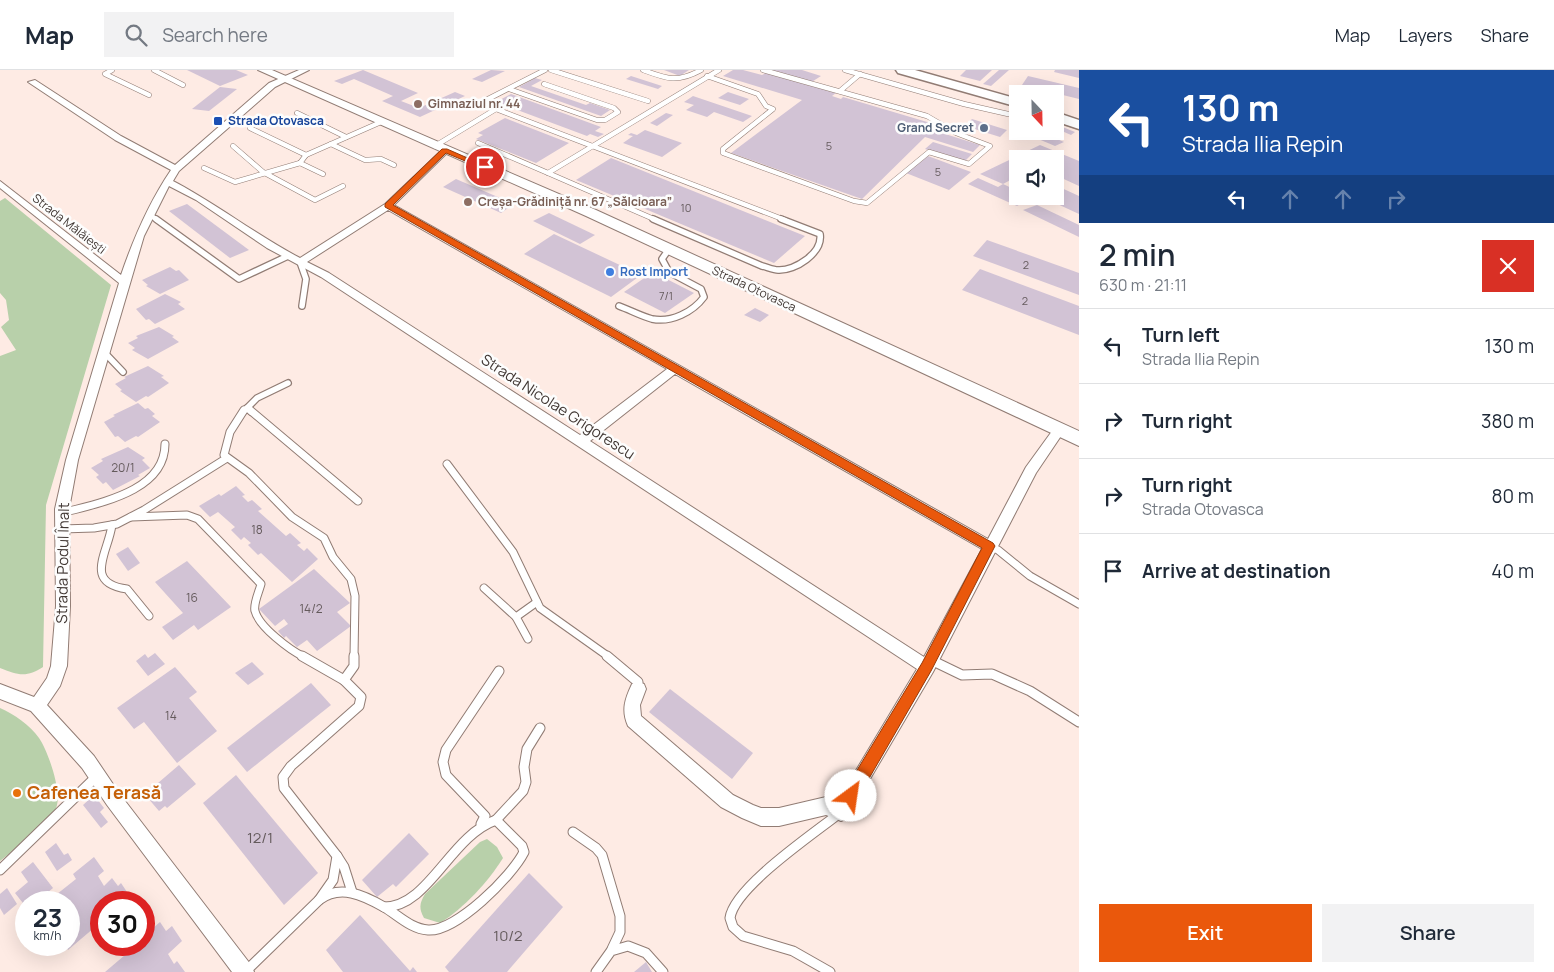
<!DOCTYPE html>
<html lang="en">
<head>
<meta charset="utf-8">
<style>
	body { margin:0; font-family:Manrope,sans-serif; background:#f2f2f3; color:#1f2937; height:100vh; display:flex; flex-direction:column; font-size:19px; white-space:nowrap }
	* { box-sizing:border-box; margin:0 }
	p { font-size:16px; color:#747a83 }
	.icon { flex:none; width:28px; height:28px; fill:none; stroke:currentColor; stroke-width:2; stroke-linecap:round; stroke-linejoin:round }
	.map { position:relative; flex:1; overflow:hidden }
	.sheet { display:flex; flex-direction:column; background:#fff; width:475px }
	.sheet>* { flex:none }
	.hud { background:#1a4fa0; color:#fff; overflow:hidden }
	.needle { width:32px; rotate:158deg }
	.fabs { position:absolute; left:1009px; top:15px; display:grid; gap:10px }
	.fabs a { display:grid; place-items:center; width:55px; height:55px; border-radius:0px; background:#fff; box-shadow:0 5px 20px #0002; font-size:25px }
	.speed { position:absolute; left:15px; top:821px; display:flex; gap:10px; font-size:25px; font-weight:700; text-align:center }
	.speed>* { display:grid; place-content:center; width:65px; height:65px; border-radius:50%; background:#fff; box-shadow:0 5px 20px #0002; line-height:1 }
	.speed small { font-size:12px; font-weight:400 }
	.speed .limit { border:8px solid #d22; background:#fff; color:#111 }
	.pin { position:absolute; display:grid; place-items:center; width:42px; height:42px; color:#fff; margin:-21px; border:2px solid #fff; border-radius:50%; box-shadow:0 1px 5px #0007 }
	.me { position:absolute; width:55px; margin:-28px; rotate:31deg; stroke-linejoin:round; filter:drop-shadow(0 0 4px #0008) }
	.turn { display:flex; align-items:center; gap:18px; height:105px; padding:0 20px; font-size:22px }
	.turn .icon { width:65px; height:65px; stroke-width:2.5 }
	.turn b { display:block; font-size:35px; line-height:42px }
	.lanes { display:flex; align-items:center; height:48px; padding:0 20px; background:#0003; justify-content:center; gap:25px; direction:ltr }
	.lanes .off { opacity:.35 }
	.round { display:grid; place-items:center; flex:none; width:52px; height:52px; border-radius:0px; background:#f2f2f3 }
	.headline { display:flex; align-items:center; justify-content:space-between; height:85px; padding:0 20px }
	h1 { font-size:30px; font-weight:600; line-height:38px }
	.action { display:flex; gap:10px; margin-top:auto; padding:10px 20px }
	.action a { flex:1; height:58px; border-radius:0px; background:#ea580c; color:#fff; font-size:20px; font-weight:600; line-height:58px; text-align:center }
	.action a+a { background:#f2f2f3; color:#1f2937 }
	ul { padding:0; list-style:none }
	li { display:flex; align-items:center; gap:15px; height:75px; padding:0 20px; border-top:1px solid #e0e1e3 }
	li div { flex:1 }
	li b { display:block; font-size:19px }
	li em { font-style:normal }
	header { display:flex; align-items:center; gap:30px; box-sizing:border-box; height:70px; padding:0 25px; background:#fff; border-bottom:1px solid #e0e1e3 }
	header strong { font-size:24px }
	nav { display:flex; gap:28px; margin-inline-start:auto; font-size:18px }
	.search { width:350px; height:45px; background:#f2f2f3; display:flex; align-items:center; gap:12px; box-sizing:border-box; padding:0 18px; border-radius:0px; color:#747a83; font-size:19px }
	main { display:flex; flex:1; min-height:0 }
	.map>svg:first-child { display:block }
	.green { fill:#b8d0aa }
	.building { fill:#d2c3d5 }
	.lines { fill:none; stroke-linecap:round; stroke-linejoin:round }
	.lane-far3-casing { stroke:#917c74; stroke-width:5.5 }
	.lane-far2-casing { stroke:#917c74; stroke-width:8 }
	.lane-far1-casing { stroke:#917c74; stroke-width:9 }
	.lane-casing { stroke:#917c74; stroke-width:11 }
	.street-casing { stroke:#917c74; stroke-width:2 }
	.secondary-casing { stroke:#917c74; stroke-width:2 }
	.primary-casing { stroke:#917c74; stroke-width:3 }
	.lane-far3 { stroke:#fff; stroke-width:4.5 }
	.lane-far2 { stroke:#fff; stroke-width:5.5 }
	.lane-far1 { stroke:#fff; stroke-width:7 }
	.lane { stroke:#fff; stroke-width:9 }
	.street { fill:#fff; fill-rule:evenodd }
	.secondary { fill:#fff; fill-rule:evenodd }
	.primary { fill:#fff; fill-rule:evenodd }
	.route { fill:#ea580c; stroke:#983908 }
	.education-dot { fill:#8d6e63; stroke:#fdfdfd; stroke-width:2 }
	.transit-dot { fill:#1a4fb4; stroke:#fdfdfd; stroke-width:2 }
	.service-dot { fill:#5c6f8a; stroke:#fdfdfd; stroke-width:2 }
	.shop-dot { fill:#3f7fe0; stroke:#fdfdfd; stroke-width:2 }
	.food-dot { fill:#e8710a; stroke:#fdfdfd; stroke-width:2 }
	.labels { text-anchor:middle; stroke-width:5; stroke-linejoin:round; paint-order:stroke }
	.far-number-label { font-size:11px; fill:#645a5c }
	.far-education-label { font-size:12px; font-weight:bold; fill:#785e54; stroke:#fdfdfd; text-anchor:start }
	.far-transit-label { font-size:12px; font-weight:bold; fill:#164399; stroke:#fdfdfd; text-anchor:start }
	.far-service-label { font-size:12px; font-weight:bold; fill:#4e5e75; stroke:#fdfdfd; text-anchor:end }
	.far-street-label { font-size:12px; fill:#403733; stroke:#fdfdfd }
	.far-shop-label { font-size:12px; font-weight:bold; fill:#366cbe; stroke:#fdfdfd; text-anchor:start }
	.number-label { font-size:12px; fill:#645a5c }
	.street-label { font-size:15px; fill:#403733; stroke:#fdfdfd }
	.near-number-label { font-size:15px; fill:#645a5c }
	.near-food-label { font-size:18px; font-weight:bold; fill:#c56008; stroke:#fdfdfd; text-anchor:start }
</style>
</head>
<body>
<header>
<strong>Map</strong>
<div class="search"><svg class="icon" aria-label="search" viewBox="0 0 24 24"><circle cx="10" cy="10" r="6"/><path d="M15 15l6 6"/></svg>Search here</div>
<nav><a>Map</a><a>Layers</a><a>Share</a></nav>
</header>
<main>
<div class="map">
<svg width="1079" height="902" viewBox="0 0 1079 902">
	<rect width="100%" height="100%" fill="#feebe4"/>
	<g class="green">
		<path d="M5,128L111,215L46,435L43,597C27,608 17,605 0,598V286L16,280L1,257L9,250L6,230L0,223V131Z"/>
		<path d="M0,638C14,644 30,655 39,668C48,681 61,719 57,735C54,751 14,780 0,791Z"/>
		<path d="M487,769L497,777L503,788C488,812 464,838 440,853L424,848C419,839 419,834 425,824L480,772Z"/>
	</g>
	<g class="building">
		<polygon points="187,0 236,0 248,5 220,16"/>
		<polygon points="363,0 418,23 401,31 419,38 455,22 465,26 420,47 382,31 393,26 354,9 342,14 334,11"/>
		<polygon points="491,0 505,1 482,12 472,9"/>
		<polygon points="664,0 689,0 680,6"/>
		<polygon points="733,0 743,0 762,5 766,3 836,23 832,26 841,29 843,27 944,57 939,62 980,75 973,82 925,67 862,129 731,83 802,30 723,6"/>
		<polygon points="765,0 802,0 821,6 810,13"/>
		<polygon points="966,0 992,0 980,11 960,6"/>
		<polygon points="999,0 1009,0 991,16 983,14"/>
		<polygon points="1055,0 1079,0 1079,8 1054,2"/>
		<polygon points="631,6 662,16 658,19 626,9"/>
		<polygon points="1028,6 1079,18 1079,29 1022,15"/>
		<polygon points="535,8 542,10 531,16 586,35 590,33 610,40 601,46 519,17"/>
		<polygon points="220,17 237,19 209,41 192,39"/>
		<polygon points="728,22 749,29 740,35 718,28"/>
		<polygon points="511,24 601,57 595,61 604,64 598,67 590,64 587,66 496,32"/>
		<polygon points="693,26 752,46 743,52 714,42 707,47 686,40 694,35 684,32"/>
		<polygon points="666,43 673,45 657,56 650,53"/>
		<polygon points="505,48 569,73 536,93 476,69 483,65 478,63"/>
		<polygon points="972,49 1007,60 1000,67 965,56"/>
		<polygon points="1055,54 1075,62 1071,65 1055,58"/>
		<polygon points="645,60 682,73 662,87 623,73 633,66 628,65 631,63 637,65"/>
		<polygon points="1026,61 1039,61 1064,72 1055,76 1024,63"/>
		<polygon points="933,72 972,84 964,92 925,79"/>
		<polygon points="1040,75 1079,91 1079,116 1055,105 1055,89 1018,89 1018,106 1003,114 980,104"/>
		<polygon points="928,86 971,102 949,120 906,103"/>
		<polygon points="611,88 805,166 774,193 576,110"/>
		<polygon points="978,108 998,117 1003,114 1018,121 1018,126 1032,127 1017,136 968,114"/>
		<polygon points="456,109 514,134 501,143 443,117"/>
		<polygon points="1055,115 1079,126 1079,144 1040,126 1055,126"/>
		<polygon points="187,134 249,180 230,188 169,141"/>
		<polygon points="1037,135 1079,155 1079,167 1023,140"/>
		<polygon points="549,143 595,165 580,174 533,151"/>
		<polygon points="554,164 641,205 611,227 524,184"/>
		<polygon points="987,170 1079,203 1079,225 973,186"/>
		<polygon points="170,197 176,201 179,200 189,210 160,224 146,216 148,215 142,210"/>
		<polygon points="980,199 1079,236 1079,265 962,220"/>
		<polygon points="653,202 694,223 665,243 624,222"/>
		<polygon points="165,224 181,232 178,234 185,239 155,254 149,249 146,250 136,239"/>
		<polygon points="755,238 769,245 760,252 744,245"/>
		<polygon points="159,257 174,266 172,267 179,272 148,289 132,280 135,278 128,273 138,268 136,266"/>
		<polygon points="148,296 164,306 161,307 169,313 148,327 146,326 136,332 120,321 122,320 115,314 126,308 124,307"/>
		<polygon points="138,333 145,339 148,338 155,344 152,346 160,352 138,367 136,366 125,372 118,366 115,367 104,352 115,346 113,345"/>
		<polygon points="128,377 145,388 142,390 150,398 138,405 140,406 113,420 106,412 103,414 96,407 99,405 91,398 103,391 101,389"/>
		<polygon points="236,416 245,425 242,426 248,432 252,430 262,439 258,441 286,466 290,463 301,473 297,475 304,481 307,478 318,489 292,512 261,483 258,485 248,475 251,473 244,467 241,470 231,460 235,457 218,442 210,447 199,436 219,424 221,426"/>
		<polygon points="128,477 140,493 128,501 116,484"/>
		<polygon points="187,491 231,537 198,560 194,555 173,570 162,557 183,543 155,512"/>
		<polygon points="314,499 350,533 337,542 351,556 317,581 307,570 297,577 286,566 284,568 278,561 288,554 284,549 275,556 259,539"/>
		<polygon points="155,583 165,594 148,606 136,591 145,584 148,588"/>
		<polygon points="252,592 264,604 248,615 235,603"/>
		<polygon points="175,597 197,622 189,628 217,661 177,693 144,652 134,659 117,638"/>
		<polygon points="311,613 331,635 247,702 227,678"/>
		<polygon points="670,619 753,683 732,709 649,642"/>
		<polygon points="179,695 196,714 167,738 165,736 159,741 147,727 153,721 151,719"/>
		<polygon points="236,705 318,803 284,835 203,733"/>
		<polygon points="94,725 104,738 100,742 108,752 101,758 83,735"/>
		<polygon points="409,763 429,784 396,817 393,814 377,827 362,810"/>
		<polygon points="56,773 64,785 68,783 72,790 57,801 45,782"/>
		<polygon points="94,787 104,801 98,806 104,816 112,808 118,816 121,813 127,822 122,827 125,832 101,832 101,852 68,880 65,875 69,875 69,832 47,832 76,809 73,804"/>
		<polygon points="33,792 53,818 36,832 26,832 26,837 15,823 28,812 21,802"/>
		<polygon points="529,803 563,837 507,902 449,902 445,897"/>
		<polygon points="7,818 17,834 4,845 0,838 0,824"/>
		<polygon points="360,845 410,901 413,897 417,902 343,902 326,880"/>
		<polygon points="160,852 166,861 172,856 182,871 168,884 174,894 177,891 185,902 105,902 125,885 123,883 133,875 144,875 144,866"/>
		<polygon points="646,892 652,902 634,902"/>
	</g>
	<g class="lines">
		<defs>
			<g id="lane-far3">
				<polyline points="112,0 105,4 149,25"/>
				<polyline points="154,0 183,15"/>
				<polyline points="545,0 488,29 496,39 785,150"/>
				<polyline points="551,0 648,31"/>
				<path d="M643,0C667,9 677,13 701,0"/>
				<polyline points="845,0 964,34 1008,44 1018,44"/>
				<polyline points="707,6 758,24 766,36 773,39 723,79 723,83 854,131 867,133 929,82 969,94 990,76 956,63 927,46 763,0"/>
				<polyline points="509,19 597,50 605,50 618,42 614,38 544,14"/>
				<polyline points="840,21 860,4"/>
				<polyline points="297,43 346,67"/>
				<polyline points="250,58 306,85"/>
				<polyline points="478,73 548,103 719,0"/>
				<polyline points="331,74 365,90 381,89 394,95"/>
				<polyline points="233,76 263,102 315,130 343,116"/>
				<polyline points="435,76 496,39"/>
				<polyline points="204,98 235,112 300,93"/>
				<polyline points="548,103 656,150"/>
				<polyline points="323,104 300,93 306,85 381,52"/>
				<polyline points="149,144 157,150"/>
			</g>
			<g id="lane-far2">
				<polyline points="156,149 239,209 288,186"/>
				<path d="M653,149L762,196C767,197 773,200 778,200C795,201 823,183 820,164L781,149"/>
				<polyline points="300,192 306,209 302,236"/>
				<path d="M619,236C630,240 641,246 652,249C671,253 693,242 704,227L701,219L669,202L662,189L669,179"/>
				<polyline points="103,281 123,302"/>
				<polyline points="247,338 251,342"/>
				<polyline points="243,342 257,328 288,313"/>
			</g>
			<g id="lane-far1">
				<polyline points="244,340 230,362 224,385 249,403 292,447 324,468 333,487 351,509 355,526 354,587"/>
				<polyline points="250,340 358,431"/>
				<polyline points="447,394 513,482 540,538 609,587"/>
				<path d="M62,443C98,433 165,422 165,374"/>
				<path d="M131,447L187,445L198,449L261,514C259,522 253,534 255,541C259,557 290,580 304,587"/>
				<path d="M112,455C108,483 83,513 127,519L149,546"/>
				<polyline points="62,459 94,458 117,454 144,440 227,388"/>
				<polyline points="989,476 998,480 1030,506 1079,534"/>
				<polyline points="484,518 516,547 537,532"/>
				<polyline points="516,547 528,569"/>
			</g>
			<g id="lane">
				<polyline points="302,586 344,610 361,627 359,636 291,696 283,707 284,718 337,786 333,810 319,830"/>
				<polyline points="607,586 638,612 638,619"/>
				<polyline points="931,590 962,605 992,604 1030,621 1079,652"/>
				<polyline points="344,610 354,596 354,586"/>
				<polyline points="496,750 523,721 526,712 524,697 527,679 540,658"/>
				<path d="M496,750L522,776L524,782C512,806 456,862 428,860C411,859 398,845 384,837C429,837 450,766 496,750Z"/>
				<polyline points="481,754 485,746 446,705 443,692 446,680 499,601"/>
				<polyline points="573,762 596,778 602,785 620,846 620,862 612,879"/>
				<polyline points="337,786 344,797 352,822"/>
				<polyline points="0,800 97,706"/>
				<path d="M245,902L319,830C340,814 363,825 384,837"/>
				<polyline points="596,902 611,881 628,876 646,883 663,902"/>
				<path d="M830,902L793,881L743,866L733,857L730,848C734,817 815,763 841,742"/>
			</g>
			<path id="street" d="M299,0H309L275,17L179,101L173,111C217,134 256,165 300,188L385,134L445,77L448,78V82L394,135L988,469L1026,397L1055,357H1063L1065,360L1036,403L933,602L847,748L841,751L826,745L779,756H761L742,748L721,737L628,656C621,640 625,629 632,614L638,612L644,614L646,619L640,635L641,646L733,725L753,735L761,738H779L826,727L837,732L917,599L321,207L267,178L196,130L169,116L144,166L78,390L69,439L70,536L67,596L60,616L47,635L94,686L119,723L251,895L254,902H232L107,735L82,698L31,641L0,629V614L34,627L47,608L51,596L56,536L55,439L66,390L119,213L0,118V111L121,205C134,167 150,131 171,100L115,70L28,12L35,10L121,66L175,95L269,13ZM388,140L667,299L580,365L329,203L307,192ZM675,304L982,479L924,587L590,371Z"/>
			<polygon id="secondary" points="258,0 272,0 596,140 1079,361 1079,376 586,146"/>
			<g id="primary">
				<polygon points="896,0 915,0 1018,29 1018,37 898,3"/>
				<polygon points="1055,42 1079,50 1079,59 1055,51"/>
			</g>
		</defs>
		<use href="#lane-far3" class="lane-far3-casing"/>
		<use href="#lane-far2" class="lane-far2-casing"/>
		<use href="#lane-far1" class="lane-far1-casing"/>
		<use href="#lane" class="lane-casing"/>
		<use href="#street" class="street-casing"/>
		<use href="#secondary" class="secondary-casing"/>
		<use href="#primary" class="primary-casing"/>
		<use href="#lane-far3" class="lane-far3"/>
		<use href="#lane-far2" class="lane-far2"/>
		<use href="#lane-far1" class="lane-far1"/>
		<use href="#lane" class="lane"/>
		<use href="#street" class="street"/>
		<use href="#secondary" class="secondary"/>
		<use href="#primary" class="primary"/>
	</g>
	<polygon class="route" points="442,79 447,79 488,97 482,98 446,83 393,135 993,473 995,476 931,601 856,731 851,733 845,731 843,726 845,720 922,593 982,478 385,137 385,134"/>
	<g class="education-dot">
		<circle cx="418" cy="34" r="5"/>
		<circle cx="468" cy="132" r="5"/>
	</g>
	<rect class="transit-dot" x="213" y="46" width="10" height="10" rx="2.5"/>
	<circle class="service-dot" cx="984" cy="58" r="5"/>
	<circle class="shop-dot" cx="610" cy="202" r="5"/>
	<circle class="food-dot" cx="17" cy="723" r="5"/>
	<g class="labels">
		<g class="far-number-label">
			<text x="829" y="80">5</text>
			<text x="938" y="106">5</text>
			<text x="686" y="142">10</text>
			<text x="1026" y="199">2</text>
			<text x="666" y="230">7/1</text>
			<text x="1025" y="235">2</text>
		</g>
		<g class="far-education-label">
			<text x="428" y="38">Gimnaziul nr. 44</text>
			<text x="478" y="136">Creșa-Grădiniță nr. 67 „Sălcioara”</text>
		</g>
		<g class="far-transit-label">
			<text x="228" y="55">Strada Otovasca</text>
		</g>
		<g class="far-service-label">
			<text x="974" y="62">Grand Secret</text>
		</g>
		<g class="far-street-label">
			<text transform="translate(69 154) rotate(38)" y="4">Strada Mălăiești</text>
			<text transform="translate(754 219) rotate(25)" y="4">Strada Otovasca</text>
		</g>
		<g class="far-shop-label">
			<text x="620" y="206">Rost Import</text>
		</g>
		<g class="number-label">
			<text x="123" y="402">20/1</text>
			<text x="257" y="464">18</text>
			<text x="192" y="532">16</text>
			<text x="311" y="543">14/2</text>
			<text x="171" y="650">14</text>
		</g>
		<g class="street-label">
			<text transform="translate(558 337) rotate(33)" y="5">Strada Nicolae Grigorescu</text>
			<text transform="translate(63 493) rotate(-89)" y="5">Strada Podul Înalt</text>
		</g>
		<g class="near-number-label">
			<text x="260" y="773">12/1</text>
			<text x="508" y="871">10/2</text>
		</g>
		<g class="near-food-label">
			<text x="27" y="729">Cafenea Terasă</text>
		</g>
	</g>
</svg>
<div class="fabs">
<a><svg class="needle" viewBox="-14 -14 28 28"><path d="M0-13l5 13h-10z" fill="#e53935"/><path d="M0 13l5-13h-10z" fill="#747a83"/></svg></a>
<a><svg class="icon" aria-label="sound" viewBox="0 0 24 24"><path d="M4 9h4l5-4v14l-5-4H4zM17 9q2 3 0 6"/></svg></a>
</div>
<div class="speed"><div>23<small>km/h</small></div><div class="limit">30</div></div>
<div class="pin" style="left:485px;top:97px;background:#d93025"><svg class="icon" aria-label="arrive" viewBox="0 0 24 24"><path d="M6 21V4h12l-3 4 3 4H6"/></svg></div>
<svg class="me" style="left:851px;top:726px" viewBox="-20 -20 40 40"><circle r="19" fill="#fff"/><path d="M0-13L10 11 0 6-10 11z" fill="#ea580c"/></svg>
</div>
<section class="sheet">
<div class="hud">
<div class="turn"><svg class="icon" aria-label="left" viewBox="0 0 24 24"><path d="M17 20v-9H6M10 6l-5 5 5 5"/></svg><div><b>130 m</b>Strada Ilia Repin</div></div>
<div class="lanes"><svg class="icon" aria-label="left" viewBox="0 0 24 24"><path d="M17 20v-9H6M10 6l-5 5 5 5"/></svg><svg class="icon off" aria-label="ahead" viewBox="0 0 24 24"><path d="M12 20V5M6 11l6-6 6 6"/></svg><svg class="icon off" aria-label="ahead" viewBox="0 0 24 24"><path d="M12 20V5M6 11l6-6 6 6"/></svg><svg class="icon off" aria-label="right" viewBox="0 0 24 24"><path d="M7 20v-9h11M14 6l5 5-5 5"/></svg></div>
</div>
<div class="headline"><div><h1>2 min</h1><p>630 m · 21:11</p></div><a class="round" style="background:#d93025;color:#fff"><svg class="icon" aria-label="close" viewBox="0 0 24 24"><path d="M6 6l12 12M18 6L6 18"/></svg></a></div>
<ul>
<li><svg class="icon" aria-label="left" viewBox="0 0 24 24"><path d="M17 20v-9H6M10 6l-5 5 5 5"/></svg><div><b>Turn left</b><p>Strada Ilia Repin</p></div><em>130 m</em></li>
<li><svg class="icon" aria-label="right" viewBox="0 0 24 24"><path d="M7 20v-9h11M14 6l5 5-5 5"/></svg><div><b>Turn right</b></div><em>380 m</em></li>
<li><svg class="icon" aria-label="right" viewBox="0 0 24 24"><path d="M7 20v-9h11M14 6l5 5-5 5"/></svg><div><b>Turn right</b><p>Strada Otovasca</p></div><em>80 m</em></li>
<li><svg class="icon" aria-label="arrive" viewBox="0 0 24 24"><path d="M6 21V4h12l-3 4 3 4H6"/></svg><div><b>Arrive at destination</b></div><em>40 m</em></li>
</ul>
<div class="action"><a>Exit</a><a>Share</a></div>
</section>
</main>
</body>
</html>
